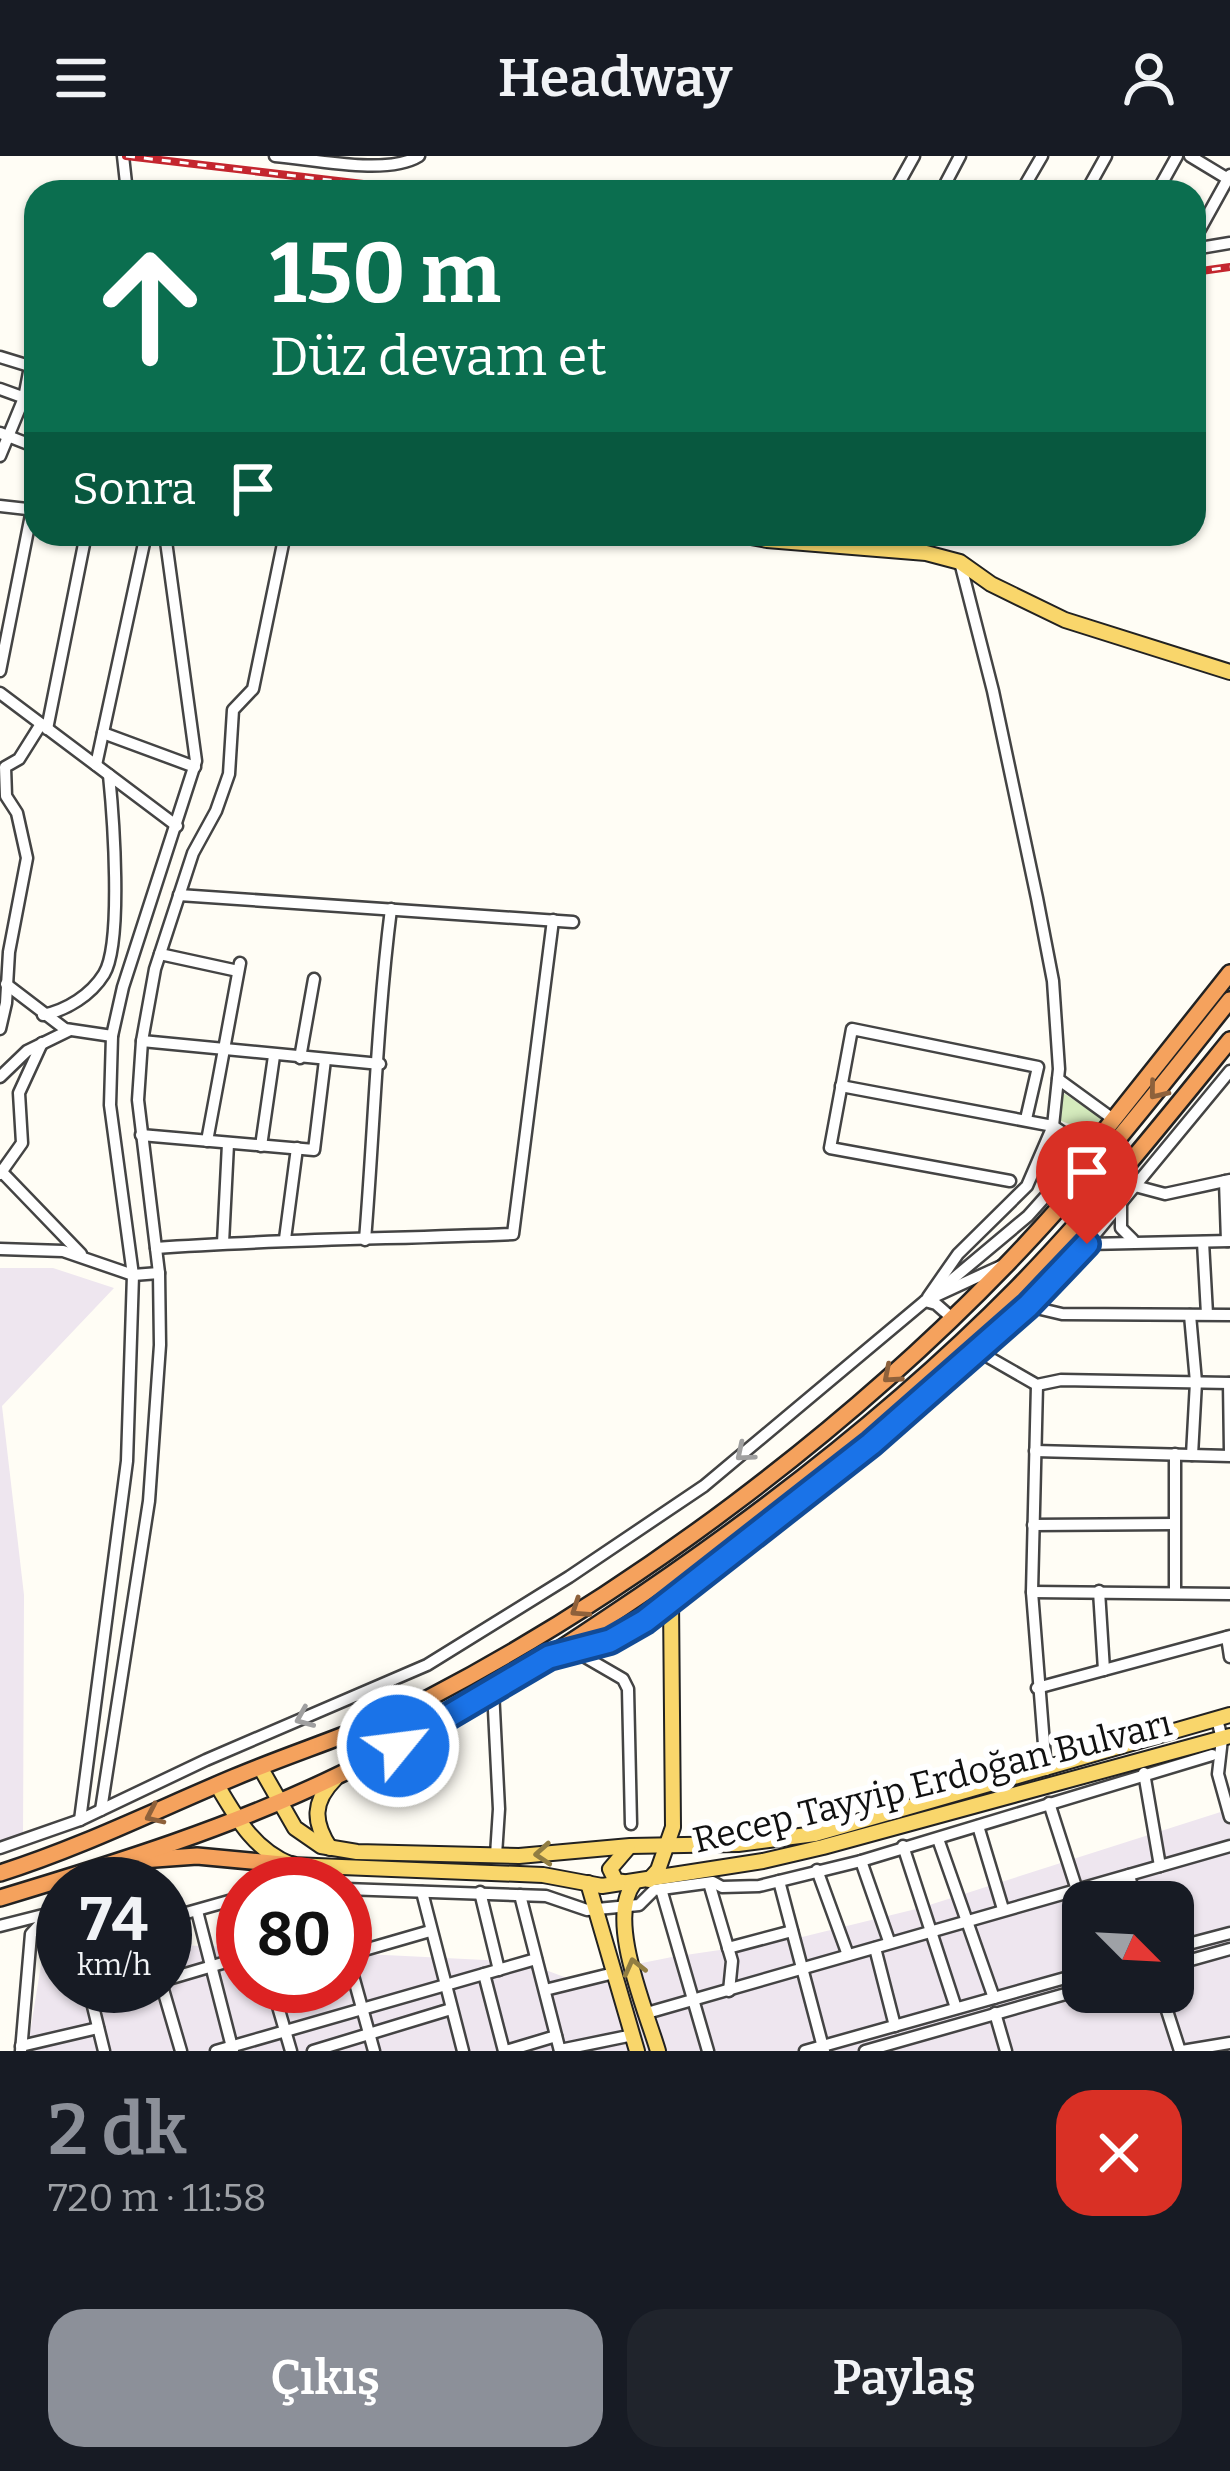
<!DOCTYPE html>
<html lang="tr">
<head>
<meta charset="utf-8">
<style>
	body { margin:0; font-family:Bitter,serif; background:#20242c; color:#f1f3f6; height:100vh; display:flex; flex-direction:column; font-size:45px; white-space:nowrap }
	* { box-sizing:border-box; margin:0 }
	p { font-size:39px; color:#9ea1a6 }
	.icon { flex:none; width:66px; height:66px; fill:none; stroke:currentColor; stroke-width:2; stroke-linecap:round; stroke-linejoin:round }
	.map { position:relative; height:1895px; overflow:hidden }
	.drawer { display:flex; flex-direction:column; background:#171b24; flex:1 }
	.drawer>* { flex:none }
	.guide { position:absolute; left:24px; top:24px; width:1182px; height:366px; border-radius:36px; box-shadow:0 3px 9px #0004; background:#0b6e4f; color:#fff; overflow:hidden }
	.needle { width:78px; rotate:114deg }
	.buttons { position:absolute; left:1062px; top:1725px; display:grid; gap:24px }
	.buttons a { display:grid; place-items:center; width:132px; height:132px; border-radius:24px; background:#171b24; box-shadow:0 3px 9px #0004; font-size:60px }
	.speed { position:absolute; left:36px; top:1701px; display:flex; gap:24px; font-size:60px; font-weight:700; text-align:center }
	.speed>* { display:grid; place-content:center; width:156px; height:156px; border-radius:50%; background:#171b24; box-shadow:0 3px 9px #0004; line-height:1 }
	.speed small { font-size:30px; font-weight:400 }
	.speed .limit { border:18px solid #d22; background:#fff; color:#111 }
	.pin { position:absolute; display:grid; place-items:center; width:102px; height:102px; color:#fff; margin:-123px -51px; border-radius:50% 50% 50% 0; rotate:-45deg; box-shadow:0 0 12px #0007 }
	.pin .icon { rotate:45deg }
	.me { position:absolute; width:132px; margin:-66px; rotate:61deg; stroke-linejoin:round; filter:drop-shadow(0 0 9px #0008) }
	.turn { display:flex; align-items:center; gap:42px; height:252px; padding:0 48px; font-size:54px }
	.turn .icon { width:156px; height:156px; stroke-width:2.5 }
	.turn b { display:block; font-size:84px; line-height:102px }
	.then { display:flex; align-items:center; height:114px; padding:0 48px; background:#0003; gap:24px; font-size:45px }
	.round { display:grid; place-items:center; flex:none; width:126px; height:126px; border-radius:36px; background:#20242c }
	.headline { display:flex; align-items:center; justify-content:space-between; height:204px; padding:0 48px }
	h1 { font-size:72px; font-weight:600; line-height:90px; color:#8c9099 }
	.action { display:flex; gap:24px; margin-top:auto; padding:24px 48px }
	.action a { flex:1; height:138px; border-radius:36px; background:#8c9099; color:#fff; font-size:48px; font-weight:600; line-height:138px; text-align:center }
	.action a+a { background:#20242c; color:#f1f3f6 }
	header { display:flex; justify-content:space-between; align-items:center; height:156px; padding:0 48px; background:#171b24; font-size:54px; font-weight:600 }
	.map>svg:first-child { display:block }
	.industrial { fill:#eee6ef; fill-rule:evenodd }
	.green { fill:#d5ebbd }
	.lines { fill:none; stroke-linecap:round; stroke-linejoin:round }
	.minor-casing { stroke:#444; stroke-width:15 }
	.major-casing { stroke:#222; stroke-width:18 }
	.highway-casing { stroke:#222; stroke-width:20 }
	.minor { stroke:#fff; stroke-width:10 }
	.major { stroke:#f9d66b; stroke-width:14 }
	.highway { stroke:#f5a25d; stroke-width:15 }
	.rail-casing { stroke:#c4262e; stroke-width:8 }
	.rail { stroke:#fff; stroke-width:3; stroke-dasharray:9; stroke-linecap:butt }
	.oneway { stroke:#8e613b }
	.oneway2 { stroke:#a0a0a0 }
	.oneway3 { stroke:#917d42 }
	.route-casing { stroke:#114b97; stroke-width:30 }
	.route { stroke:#1a73e8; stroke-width:21 }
	.labels { text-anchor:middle; stroke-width:12; stroke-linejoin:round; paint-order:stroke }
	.street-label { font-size:36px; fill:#111; stroke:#fff }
</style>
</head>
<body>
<header><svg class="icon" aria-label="menu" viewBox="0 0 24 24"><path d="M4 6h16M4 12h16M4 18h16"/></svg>Headway<svg class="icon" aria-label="person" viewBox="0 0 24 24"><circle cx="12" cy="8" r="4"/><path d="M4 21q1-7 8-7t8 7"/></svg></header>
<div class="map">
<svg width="1230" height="1895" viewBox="0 0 1230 1895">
	<rect width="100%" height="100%" fill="#fffdf5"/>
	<g class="industrial">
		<polygon points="0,1112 53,1112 114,1132 2,1250 24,1439 23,1686 0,1692"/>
		<path d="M1230,1653V1895H27L41,1809L57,1763L63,1778V1830H165V1789L243,1791V1830H345V1797L524,1806L567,1822L672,1801L794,1783L920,1752ZM1083,1746H1173V1836H1083Z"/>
	</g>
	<polygon class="green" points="1062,936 1104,964 1087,974 1061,965"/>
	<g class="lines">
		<defs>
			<g id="minor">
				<polyline points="123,0 127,36"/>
				<path d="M275,0C313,3 387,20 419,0"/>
				<polyline points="1190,0 1228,23"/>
				<polyline points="894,36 914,0"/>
				<polyline points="941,36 960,0"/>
				<polyline points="1021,36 1042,0"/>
				<polyline points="1086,36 1106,0"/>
				<polyline points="1157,36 1177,0"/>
				<polyline points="1194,84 1230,19"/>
				<polyline points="1194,93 1230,87"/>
				<polyline points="0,201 36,212"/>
				<polyline points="0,233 36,246"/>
				<polyline points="0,277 36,291"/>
				<polyline points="0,300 24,242 30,211"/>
				<polyline points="0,350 36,354"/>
				<polyline points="0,515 32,354 36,307"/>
				<polyline points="0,537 177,670"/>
				<polyline points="47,573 86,378"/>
				<polyline points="103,577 195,611"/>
				<polyline points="96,609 146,378"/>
				<polyline points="179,739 573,766"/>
				<polyline points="160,798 238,815"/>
				<polyline points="6,828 65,873 112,880"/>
				<path d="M43,859C67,854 91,839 104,818C123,787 113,658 109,619"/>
				<polyline points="0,873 6,847 9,796 27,702 17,657 6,640 5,611 19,603 41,568"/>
				<polyline points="142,885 380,908"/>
				<polyline points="300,902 314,823"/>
				<polyline points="0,921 27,895 70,874"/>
				<polyline points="1058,923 1113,963"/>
				<polyline points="841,930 1053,970 1102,1003"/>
				<polyline points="141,979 314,994 325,904"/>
				<polyline points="207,985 240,807"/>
				<polyline points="261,990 274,900"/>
				<polyline points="0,1014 81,1098"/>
				<polyline points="0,1018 22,987 19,937 42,887"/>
				<polyline points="1010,1025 830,992 852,873 1038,911 1026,963"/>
				<polyline points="1225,1025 1227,1085"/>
				<polyline points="1135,1030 1165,1038 1230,1024"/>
				<polyline points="1121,1049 1121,1072 1133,1084"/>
				<polyline points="285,1083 297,992"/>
				<path d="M365,1084C374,974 377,863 391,753"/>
				<polyline points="1203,1086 1207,1158"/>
				<polyline points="223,1087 228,988"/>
				<polyline points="1087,1088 1230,1085"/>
				<path d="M156,1092C275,1083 394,1083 513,1078L553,764"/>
				<polyline points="0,1093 63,1095 133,1119 159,1117"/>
				<polyline points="942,1132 1028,1060 1105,974"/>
				<polyline points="928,1141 958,1098 1027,1030 1053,970 1059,913 1053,825 1037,742 993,535 960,406"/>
				<polyline points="925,1145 936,1148 952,1162"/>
				<polyline points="1028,1150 1062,1158 1230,1159"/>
				<polyline points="1190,1159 1196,1226 1192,1299"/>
				<polyline points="976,1194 1037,1229 1061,1224 1230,1227"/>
				<polyline points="1229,1227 1230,1295"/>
				<polyline points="1037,1229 1032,1436 1046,1614"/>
				<polyline points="1035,1295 1230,1300"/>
				<polyline points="1033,1369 1174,1368"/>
				<polyline points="1099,1435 1104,1514"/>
				<polyline points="1175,1435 1175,1298"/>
				<polyline points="1032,1436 1230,1438"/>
				<polyline points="1227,1481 1230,1501"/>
				<polyline points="573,1494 623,1523 628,1533 631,1668"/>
				<polyline points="558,1498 610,1485 645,1464 871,1289 1028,1150 1087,1088 1230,915"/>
				<polyline points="1037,1532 1230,1480"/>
				<polyline points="493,1534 499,1653 496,1699"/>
				<polyline points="1217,1563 1222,1583 1218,1618 1230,1661"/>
				<polyline points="1144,1617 1160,1710"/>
				<polyline points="1049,1647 1077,1734"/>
				<polyline points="101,1654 149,1345 160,1189 159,1117 138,944 142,885 155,813 193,697 216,655 229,618 233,554 253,533 285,378"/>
				<polyline points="80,1664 127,1305 133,1119 110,949 112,880 123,831 196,605 165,378"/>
				<polyline points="978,1670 1003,1753"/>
				<polyline points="938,1683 994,1842"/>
				<polyline points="903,1690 956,1852"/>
				<polyline points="0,1692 80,1664 206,1604 427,1509 569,1421 704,1330 925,1145 1001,1110"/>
				<polyline points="861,1705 889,1785"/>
				<polyline points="817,1714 848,1799"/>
				<polyline points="1129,1719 1136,1746"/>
				<polyline points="779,1725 824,1895"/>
				<polyline points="709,1727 732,1805 729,1835"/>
				<polyline points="345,1733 546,1740 587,1754 639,1749 654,1734 713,1726 722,1731 759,1730 861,1705 1212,1599"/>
				<polyline points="661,1733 708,1895"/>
				<polyline points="422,1736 463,1895"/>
				<polyline points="480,1736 499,1814"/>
				<polyline points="520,1739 560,1895"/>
				<polyline points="197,1755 233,1895"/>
				<polyline points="165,1763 243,1741"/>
				<polyline points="0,1770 47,1758"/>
				<polyline points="345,1791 374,1895"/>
				<polyline points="728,1792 792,1775"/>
				<polyline points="875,1792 895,1870"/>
				<polyline points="1173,1792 1230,1777"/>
				<polyline points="347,1799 430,1775"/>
				<polyline points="1173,1809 1230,1793"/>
				<polyline points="484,1818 504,1895"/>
				<polyline points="165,1824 243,1801"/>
				<polyline points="88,1830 104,1895"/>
				<polyline points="162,1830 181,1895"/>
				<polyline points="272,1830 291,1895"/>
				<polyline points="545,1834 614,1817"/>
				<polyline points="1161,1836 1180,1895"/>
				<polyline points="647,1857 1230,1690"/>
				<polyline points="995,1857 1006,1895"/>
				<polyline points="21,1890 98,1872"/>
				<polyline points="560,1894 633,1879"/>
				<polyline points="21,1895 31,1778 50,1757 60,1724"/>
				<polyline points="216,1895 536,1803"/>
				<polyline points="313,1895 451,1853"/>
				<polyline points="506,1895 556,1880"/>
				<polyline points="805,1895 1083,1817"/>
				<polyline points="865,1895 1083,1833"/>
				<polyline points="1182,1895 1230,1887"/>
			</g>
			<g id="major">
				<polyline points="734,378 767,384 926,397 960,406 991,428 1065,464 1230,516"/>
				<polyline points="260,1611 295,1672 321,1690 357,1696 519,1700 630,1690 738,1688 815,1678 1230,1559"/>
				<path d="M217,1629C237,1663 254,1694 292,1709L543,1719L602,1730L763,1705L823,1691L1230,1580"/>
				<path d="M330,1692C313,1666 312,1646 335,1623"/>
				<polyline points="649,1724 658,1714 673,1671 671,1444"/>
				<polyline points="623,1726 616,1725 610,1713 628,1692"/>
				<polyline points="588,1727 637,1895"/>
				<path d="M634,1727C606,1763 646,1854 658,1895"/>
			</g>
			<g id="highway">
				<polyline points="1102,1003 1106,973 1230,817"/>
				<polyline points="141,1704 197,1700 292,1709"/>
				<path d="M0,1717C82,1691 156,1654 235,1621C299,1594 367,1574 429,1542C634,1435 846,1275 1008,1107C1088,1024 1158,934 1230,844"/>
				<path d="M0,1742C116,1707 232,1671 341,1618C434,1574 522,1519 607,1462C753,1365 894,1257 1017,1132C1093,1054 1161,969 1230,884"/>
			</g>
		</defs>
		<use href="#minor" class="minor-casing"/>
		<use href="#major" class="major-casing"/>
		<use href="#highway" class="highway-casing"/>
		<use href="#minor" class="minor"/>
		<use href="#major" class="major"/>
		<use href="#highway" class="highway"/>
		<defs>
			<g id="rail">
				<polyline points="126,0 431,36"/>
				<polyline points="1194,116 1230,111"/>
			</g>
		</defs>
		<use href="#rail" class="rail-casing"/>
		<use href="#rail" class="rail"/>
	</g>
	<defs><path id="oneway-chevron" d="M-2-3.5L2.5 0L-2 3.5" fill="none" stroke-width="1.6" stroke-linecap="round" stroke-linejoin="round" transform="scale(3)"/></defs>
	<g class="oneway">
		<use href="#oneway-chevron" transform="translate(1157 935) rotate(129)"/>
		<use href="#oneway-chevron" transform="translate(891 1219) rotate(139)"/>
		<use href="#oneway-chevron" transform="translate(579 1453) rotate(146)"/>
		<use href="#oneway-chevron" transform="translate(154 1659) rotate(155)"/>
	</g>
	<g class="oneway2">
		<use href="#oneway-chevron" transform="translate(744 1297) rotate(140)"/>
		<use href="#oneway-chevron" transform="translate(304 1562) rotate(157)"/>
	</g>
	<g class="oneway3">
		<use href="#oneway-chevron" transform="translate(543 1698) rotate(176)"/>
		<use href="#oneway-chevron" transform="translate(634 1811) rotate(-104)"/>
	</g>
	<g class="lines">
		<defs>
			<polyline id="route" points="398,1590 549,1501 610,1485 645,1465 871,1288 1028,1150 1087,1088"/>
		</defs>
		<use href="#route" class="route-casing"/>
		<use href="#route" class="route"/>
	</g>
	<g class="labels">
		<g class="street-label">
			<text transform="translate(932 1625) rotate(-14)" y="13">Recep Tayyip Erdoğan Bulvarı</text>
		</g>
	</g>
</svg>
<div class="buttons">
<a><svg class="needle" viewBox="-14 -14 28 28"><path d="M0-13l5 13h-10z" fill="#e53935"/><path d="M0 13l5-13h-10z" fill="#9ea1a6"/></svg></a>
</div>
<div class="speed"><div>74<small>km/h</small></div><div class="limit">80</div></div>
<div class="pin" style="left:1087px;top:1088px;background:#d93025"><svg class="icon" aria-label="arrive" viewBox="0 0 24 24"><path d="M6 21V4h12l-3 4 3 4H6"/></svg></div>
<svg class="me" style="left:398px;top:1590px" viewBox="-20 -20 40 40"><circle r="17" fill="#1a73e8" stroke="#fff" stroke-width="3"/><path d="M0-11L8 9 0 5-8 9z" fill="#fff"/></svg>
<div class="guide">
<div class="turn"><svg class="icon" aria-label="ahead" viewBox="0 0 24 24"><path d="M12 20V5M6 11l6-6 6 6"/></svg><div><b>150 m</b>Düz devam et</div></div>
<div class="then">Sonra<svg class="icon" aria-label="arrive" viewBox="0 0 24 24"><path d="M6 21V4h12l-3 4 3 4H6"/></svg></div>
</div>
</div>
<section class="drawer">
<div class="headline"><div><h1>2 dk</h1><p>720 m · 11:58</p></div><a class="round" style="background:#d93025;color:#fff"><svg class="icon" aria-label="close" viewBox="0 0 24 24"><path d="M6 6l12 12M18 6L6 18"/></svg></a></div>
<div class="action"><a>Çıkış</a><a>Paylaş</a></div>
</section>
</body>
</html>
